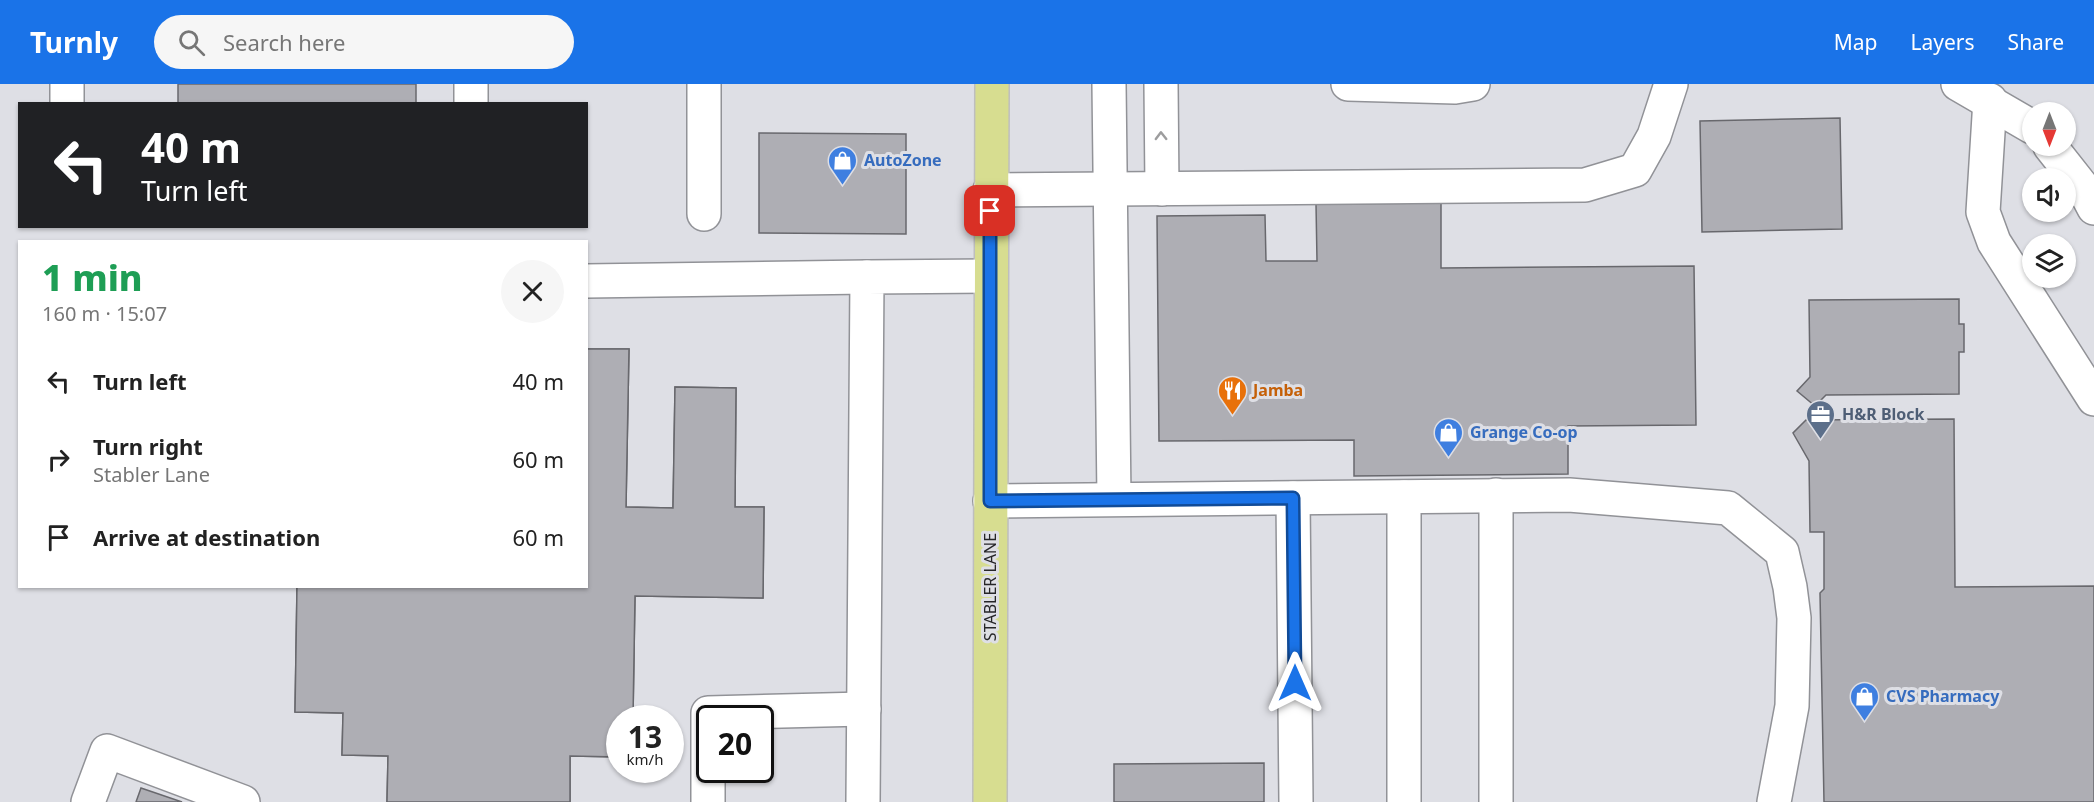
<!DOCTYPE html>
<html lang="en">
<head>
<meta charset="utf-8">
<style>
	body { margin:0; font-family:"Noto Sans",sans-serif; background:#f6f6f6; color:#222; height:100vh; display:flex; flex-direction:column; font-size:22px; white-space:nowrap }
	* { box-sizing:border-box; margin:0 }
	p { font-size:20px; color:#767676 }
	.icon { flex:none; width:33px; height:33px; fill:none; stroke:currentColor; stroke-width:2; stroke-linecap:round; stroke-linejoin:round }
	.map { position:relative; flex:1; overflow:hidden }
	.drawer { position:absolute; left:18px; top:156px; width:570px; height:348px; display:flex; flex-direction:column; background:#fff; border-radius:0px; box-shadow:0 2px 4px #0004 }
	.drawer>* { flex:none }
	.top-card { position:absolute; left:18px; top:18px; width:570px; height:126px; border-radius:0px; box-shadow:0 2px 4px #0004; background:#202124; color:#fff; overflow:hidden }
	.needle { width:39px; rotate:180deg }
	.tools { position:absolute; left:2022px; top:18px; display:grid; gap:12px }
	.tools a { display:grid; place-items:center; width:54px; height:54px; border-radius:50%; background:#fff; box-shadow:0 2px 4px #0004; font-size:30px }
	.speed { position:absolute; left:606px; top:621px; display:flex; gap:12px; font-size:30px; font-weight:700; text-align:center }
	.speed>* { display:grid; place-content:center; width:78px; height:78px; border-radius:50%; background:#fff; box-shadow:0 2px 4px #0004; line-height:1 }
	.speed small { font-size:15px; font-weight:400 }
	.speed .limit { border:3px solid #111; border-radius:9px; background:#fff; color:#111 }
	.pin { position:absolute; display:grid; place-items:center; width:51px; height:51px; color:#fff; margin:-26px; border-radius:12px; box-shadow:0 3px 9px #0006 }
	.me { position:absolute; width:66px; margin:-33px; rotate:0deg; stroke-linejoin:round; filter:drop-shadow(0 0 4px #0008) }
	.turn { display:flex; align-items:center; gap:21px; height:126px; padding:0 24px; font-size:27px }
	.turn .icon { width:78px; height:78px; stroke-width:2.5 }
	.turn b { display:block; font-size:42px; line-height:51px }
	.round { display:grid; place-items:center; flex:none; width:63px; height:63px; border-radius:32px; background:#f6f6f6 }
	.headline { display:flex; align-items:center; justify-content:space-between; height:102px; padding:0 24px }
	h1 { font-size:36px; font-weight:800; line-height:45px; color:#1e9e55 }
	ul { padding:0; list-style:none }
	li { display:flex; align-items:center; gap:18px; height:78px; padding:0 24px }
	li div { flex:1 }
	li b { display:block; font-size:22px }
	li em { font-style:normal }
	header { display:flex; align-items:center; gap:36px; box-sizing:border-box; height:84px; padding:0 30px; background:#1a73e8; color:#fff }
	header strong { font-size:28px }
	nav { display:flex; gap:33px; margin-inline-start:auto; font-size:21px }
	.search { width:420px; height:54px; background:#f6f6f6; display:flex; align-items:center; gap:15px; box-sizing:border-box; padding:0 21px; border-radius:33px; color:#767676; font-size:22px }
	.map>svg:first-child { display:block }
	.building { fill:#aeaeb4; stroke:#68686d; stroke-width:1.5 }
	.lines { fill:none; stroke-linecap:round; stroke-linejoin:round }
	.minor-casing { stroke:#919297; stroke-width:36 }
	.major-casing { stroke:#bebebe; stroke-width:36 }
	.minor { stroke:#fff; stroke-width:33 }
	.major { stroke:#d7dd90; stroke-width:33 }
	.oneway { stroke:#9d9d9e }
	.route-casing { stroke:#114b97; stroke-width:15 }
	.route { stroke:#1a73e8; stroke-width:10 }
	.labels { text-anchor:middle; stroke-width:6; stroke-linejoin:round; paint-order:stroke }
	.shop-label { font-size:16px; font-weight:bold; fill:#366cbe; stroke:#dedfe5; text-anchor:start }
	.food-label { font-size:16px; font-weight:bold; fill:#c56008; stroke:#dedfe5; text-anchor:start }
	.service-label { font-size:16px; font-weight:bold; fill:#4e5e75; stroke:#dedfe5; text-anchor:start }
	.street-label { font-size:16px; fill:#262628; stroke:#dedfe5 }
</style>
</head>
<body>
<header>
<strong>Turnly</strong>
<div class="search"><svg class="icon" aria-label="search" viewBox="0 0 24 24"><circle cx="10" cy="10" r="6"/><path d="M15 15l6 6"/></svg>Search here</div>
<nav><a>Map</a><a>Layers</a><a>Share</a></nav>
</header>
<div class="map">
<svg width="2094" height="718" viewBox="0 0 2094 718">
	<rect width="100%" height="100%" fill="#dedfe5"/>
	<g class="building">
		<rect x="178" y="0" width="238" height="20"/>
		<polygon points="1840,34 1842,145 1702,148 1700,37"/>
		<polygon points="759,49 906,50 906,150 759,149"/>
		<polygon points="1441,119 1441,184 1694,182 1696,341 1568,342 1568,390 1354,392 1354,356 1159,357 1157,132 1265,131 1266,177 1317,177 1316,120"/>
		<polygon points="1959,215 1959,240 1964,240 1964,268 1959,268 1959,310 1826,311 1815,322 1797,307 1810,293 1809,216"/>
		<polygon points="586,265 629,265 626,423 673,424 675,303 736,304 735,423 764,423 763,514 635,512 633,634 620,634 620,673 570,672 570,718 387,718 388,672 342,671 343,629 295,628 297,502 586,502"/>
		<polygon points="586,265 629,265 626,423 673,424 675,303 736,304 735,423 764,423 763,514 635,512 633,634 620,634 620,673 570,672 570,718 387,718 388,672 342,671 343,629 295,628 297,502 586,502"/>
		<polygon points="1954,335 1955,503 2094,502 2094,718 1824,718 1820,509 1824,505 1824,448 1810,448 1809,377 1793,349 1806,336"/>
		<polygon points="1264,679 1264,718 1114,718 1114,680"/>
		<polygon points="141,704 182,718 136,718"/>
	</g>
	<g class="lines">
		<defs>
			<g id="minor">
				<polyline points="67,0 67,20"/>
				<polyline points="471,0 471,20"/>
				<polyline points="704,0 704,130"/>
				<polyline points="1109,0 1114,415"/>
				<polyline points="1161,0 1162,105"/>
				<polyline points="1348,0 1455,3 1473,0"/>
				<polyline points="1958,0 2032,43"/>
				<polyline points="1990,16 1983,128 1994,158 2094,315"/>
				<polyline points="2050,62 2084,105 2094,124"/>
				<polyline points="990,106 1585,101 1635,86 1654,52 1671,0"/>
				<polyline points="586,197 867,193"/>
				<polyline points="1404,413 1404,718"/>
				<polyline points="1293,414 1296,718"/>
				<polyline points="990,417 1569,411 1728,424 1782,468 1790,503 1794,534 1792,622 1774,718"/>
				<polyline points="88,718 107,667 243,718"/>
				<polyline points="708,718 708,629 864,625"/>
				<polyline points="863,718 867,193 990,192"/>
				<polyline points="1496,718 1496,411"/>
			</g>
			<polyline id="major" points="990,718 992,0"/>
		</defs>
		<use href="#minor" class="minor-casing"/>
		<use href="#major" class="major-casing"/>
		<use href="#minor" class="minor"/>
		<use href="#major" class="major"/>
	</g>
	<defs><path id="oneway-chevron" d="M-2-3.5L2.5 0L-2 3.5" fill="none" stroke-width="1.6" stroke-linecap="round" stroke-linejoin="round" transform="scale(1.5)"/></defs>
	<use class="oneway" href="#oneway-chevron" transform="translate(1161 52) rotate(-91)"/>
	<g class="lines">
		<defs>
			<polyline id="route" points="990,127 990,417 1293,414 1295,599"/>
		</defs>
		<use href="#route" class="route-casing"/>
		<use href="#route" class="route"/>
	</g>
	<defs>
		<symbol id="shop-pin" viewBox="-11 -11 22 30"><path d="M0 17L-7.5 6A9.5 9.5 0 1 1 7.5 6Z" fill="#3f7fe0" stroke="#dedfe5"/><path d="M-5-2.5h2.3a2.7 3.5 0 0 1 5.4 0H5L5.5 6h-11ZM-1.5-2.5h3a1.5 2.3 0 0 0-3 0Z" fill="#fff"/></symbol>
		<symbol id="restaurant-pin" viewBox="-11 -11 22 30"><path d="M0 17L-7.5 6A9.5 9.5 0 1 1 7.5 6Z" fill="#e8710a" stroke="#dedfe5"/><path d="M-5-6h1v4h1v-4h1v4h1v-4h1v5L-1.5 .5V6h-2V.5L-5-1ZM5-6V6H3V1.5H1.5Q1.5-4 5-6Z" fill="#fff"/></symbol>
		<symbol id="office-pin" viewBox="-11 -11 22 30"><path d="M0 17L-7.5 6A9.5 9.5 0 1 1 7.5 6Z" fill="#5c6f8a" stroke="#dedfe5"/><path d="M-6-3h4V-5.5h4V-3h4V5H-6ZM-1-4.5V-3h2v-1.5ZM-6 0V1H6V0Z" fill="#fff"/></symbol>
	</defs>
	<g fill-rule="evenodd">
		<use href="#shop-pin" x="826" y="60" width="33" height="45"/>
		<use href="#restaurant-pin" x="1216" y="290" width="33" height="45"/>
		<use href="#office-pin" x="1804" y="314" width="33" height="45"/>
		<use href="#shop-pin" x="1432" y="332" width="33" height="45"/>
		<use href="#shop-pin" x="1848" y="596" width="33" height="45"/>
	</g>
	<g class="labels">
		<g class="shop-label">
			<text x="864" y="82">AutoZone</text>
			<text x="1470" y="354">Grange Co-op</text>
			<text x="1886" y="618">CVS Pharmacy</text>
		</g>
		<g class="food-label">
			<text x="1253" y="312">Jamba</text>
		</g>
		<g class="service-label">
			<text x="1842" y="336">H&amp;R Block</text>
		</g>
		<g class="street-label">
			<text transform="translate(990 503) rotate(-90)" y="6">STABLER LANE</text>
		</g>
	</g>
</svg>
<div class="tools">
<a><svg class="needle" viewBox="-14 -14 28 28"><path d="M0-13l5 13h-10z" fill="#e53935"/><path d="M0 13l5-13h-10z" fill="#767676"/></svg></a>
<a><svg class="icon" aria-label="sound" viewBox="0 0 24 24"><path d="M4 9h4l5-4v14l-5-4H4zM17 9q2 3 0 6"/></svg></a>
<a><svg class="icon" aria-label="layers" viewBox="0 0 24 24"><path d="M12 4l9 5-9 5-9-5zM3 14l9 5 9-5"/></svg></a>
</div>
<div class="speed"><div>13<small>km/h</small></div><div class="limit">20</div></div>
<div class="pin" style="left:990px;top:127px;background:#d93025"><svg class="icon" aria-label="arrive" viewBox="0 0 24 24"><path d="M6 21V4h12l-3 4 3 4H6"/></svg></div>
<svg class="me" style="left:1295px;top:599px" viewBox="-20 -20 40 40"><path d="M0-17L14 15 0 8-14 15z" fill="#1a73e8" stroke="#fff" stroke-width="4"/></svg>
<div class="top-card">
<div class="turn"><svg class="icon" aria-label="left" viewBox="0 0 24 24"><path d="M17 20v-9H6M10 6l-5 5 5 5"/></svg><div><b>40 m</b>Turn left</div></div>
</div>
<section class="drawer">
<div class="headline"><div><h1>1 min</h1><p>160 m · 15:07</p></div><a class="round"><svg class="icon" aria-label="close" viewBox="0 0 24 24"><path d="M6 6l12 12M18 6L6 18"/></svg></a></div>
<ul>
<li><svg class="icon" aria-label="left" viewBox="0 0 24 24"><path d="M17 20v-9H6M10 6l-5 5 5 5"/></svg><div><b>Turn left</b></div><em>40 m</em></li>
<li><svg class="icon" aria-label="right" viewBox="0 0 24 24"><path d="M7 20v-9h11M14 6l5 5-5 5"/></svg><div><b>Turn right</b><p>Stabler Lane</p></div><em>60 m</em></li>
<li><svg class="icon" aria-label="arrive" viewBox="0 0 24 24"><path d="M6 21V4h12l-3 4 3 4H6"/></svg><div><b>Arrive at destination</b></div><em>60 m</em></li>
</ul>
</section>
</div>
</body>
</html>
